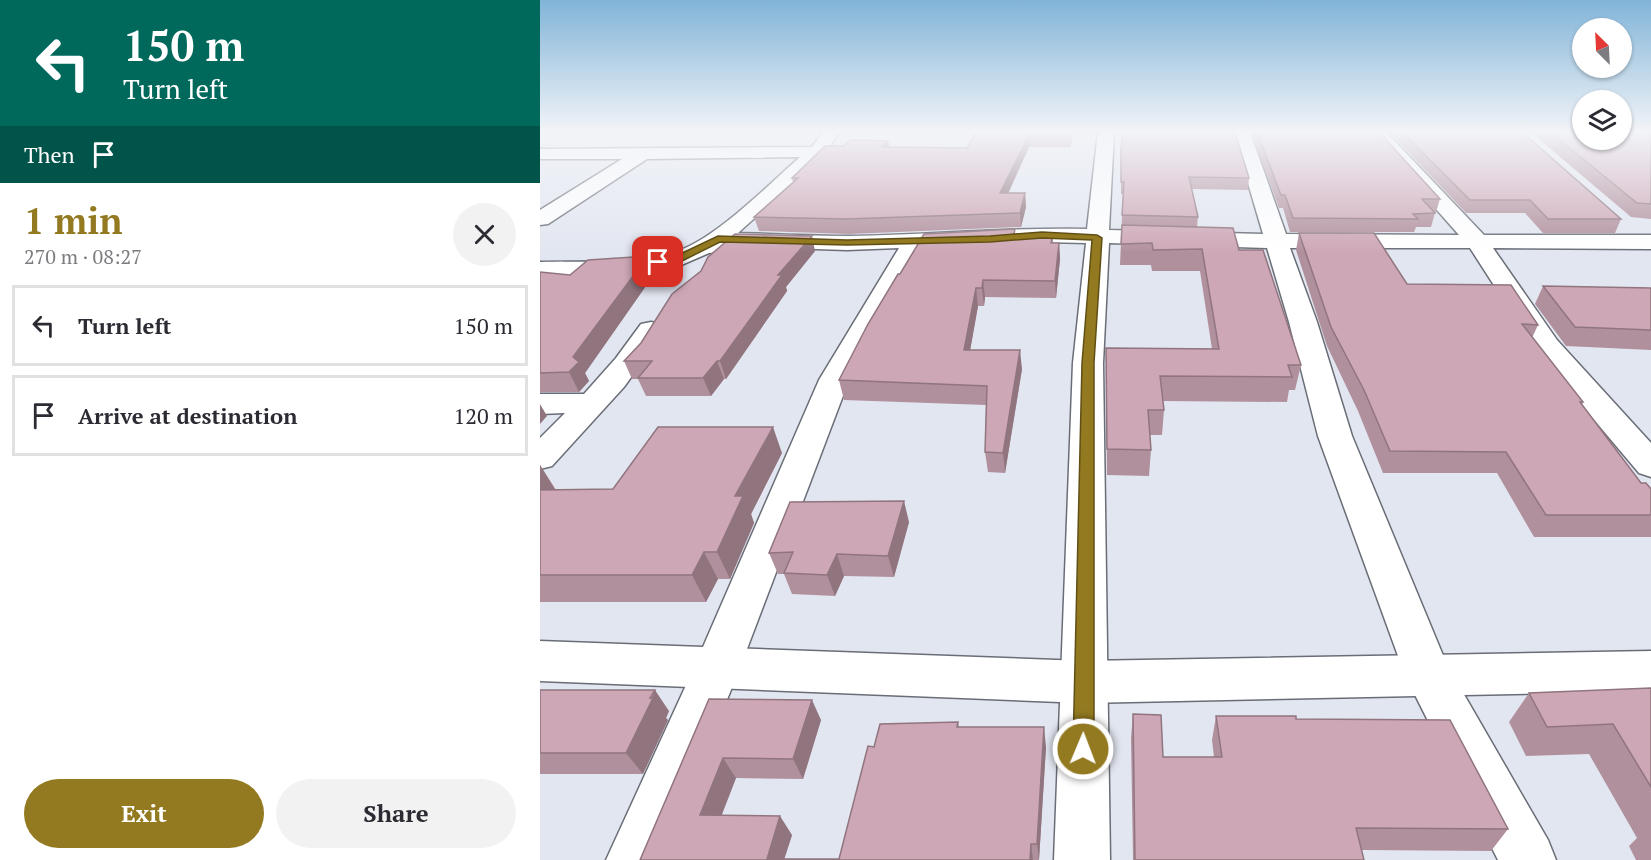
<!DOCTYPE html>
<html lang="en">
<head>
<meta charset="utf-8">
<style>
	body { margin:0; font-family:"PT Serif",serif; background:#f2f2f3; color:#2b2b33; height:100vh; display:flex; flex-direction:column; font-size:22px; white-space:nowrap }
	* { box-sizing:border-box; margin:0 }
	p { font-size:20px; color:#7c7c81 }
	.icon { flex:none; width:33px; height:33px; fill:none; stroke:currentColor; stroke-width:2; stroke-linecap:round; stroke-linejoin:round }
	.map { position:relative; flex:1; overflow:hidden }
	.sheet { display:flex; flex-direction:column; background:#fff; width:540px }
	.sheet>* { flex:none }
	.top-card { background:#00695c; color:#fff; overflow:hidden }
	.needle { width:39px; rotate:336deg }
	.controls { position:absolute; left:1032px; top:18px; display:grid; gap:12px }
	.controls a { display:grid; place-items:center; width:60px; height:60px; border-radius:50%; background:#fff; box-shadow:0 2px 4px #0004; font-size:30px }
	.pin { position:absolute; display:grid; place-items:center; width:51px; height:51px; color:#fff; margin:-26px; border-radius:12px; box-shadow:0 3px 9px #0006 }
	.me { position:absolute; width:66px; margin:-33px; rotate:1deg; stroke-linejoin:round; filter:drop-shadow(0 0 4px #0008) }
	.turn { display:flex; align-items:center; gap:21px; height:126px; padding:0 24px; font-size:27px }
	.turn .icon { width:78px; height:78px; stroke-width:2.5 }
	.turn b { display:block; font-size:42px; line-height:51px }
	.then { display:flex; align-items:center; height:57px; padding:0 24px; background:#0003; gap:12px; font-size:22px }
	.round { display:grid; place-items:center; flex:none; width:63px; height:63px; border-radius:32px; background:#f2f2f3 }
	.summary { display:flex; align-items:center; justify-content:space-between; height:102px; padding:0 24px }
	h1 { font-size:36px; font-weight:600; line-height:45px; color:#937a21 }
	.action { display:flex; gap:12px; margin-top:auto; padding:12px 24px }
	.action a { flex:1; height:69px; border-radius:36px; background:#937a21; color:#fff; font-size:24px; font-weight:600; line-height:69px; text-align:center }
	.action a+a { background:#f2f2f3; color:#2b2b33 }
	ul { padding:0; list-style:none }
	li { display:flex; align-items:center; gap:18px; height:81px; margin:0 12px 9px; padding:0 12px; border:3px solid #e1e1e2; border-radius:0px }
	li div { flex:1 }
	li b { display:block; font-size:22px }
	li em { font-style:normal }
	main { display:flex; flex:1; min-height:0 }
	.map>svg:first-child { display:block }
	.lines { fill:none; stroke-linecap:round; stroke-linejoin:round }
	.street-casing { stroke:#696d76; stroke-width:3 }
	.secondary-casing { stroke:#696d76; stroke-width:3 }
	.street { fill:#fff; fill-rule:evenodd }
	.secondary { fill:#fff; fill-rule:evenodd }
	.wall { fill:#b1909d }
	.shaded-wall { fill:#90757f }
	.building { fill:#cea7b6; stroke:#90757f; stroke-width:1.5 }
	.route { fill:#937a21; stroke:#604f15; stroke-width:1.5 }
</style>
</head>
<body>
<main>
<section class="sheet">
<div class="top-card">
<div class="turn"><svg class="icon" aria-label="left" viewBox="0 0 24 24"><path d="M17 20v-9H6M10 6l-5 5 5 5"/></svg><div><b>150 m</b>Turn left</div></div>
<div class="then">Then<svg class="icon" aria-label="arrive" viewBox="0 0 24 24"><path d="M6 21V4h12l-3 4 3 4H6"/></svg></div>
</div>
<div class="summary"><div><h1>1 min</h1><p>270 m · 08:27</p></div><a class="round"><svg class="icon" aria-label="close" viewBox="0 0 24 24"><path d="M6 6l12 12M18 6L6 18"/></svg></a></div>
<ul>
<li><svg class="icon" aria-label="left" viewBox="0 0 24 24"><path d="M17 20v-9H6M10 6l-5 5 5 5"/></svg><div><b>Turn left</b></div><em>150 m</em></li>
<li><svg class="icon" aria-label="arrive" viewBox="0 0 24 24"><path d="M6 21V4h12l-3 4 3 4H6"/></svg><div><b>Arrive at destination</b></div><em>120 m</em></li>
</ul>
<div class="action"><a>Exit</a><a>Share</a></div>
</section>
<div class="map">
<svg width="1111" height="860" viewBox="0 0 1111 860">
	<rect width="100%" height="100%" fill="#e2e6f0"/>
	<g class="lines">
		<defs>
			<g id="street">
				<path d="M283,132H300L283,156L198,233C235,234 272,236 309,236C388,235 468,227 547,229L558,132H574L569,230L723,234L693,132H710L746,234L919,235L828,132H846L944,235H1111V249L953,248L1017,340L1111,443V477L1099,473L997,352L930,248H750L777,322L812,436L907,665L1008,840L1016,860H958L865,675L778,436L749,322L727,248L569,243L563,363L570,860H514L533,363L546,243L502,242L382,248L309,380L199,670L122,860H66L153,670L279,380L359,248L307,250L185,246L181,252L169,253L139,266L78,274L0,276V262C42,261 92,264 132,253C173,242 227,186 260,157L107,159L8,224L0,225V210L82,159H0V149L272,147Z"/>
				<polygon points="111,322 121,324 125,330 84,387 12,466 0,469 0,438 25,413 0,414 0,394 44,394 76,358 101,324"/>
			</g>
			<polygon id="secondary" points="0,641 544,661 1111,651 1111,691 544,703 0,681"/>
		</defs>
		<use href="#street" class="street-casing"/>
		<use href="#secondary" class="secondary-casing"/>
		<use href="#street" class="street"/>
		<use href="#secondary" class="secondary"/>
	</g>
	<g class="wall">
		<polygon points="436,132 534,132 530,147 489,147 468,193 485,193 486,207 481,227 309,234 219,231 214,217 253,182 252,178 303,146 348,141 349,147 427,148"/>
		<polygon points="711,132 839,132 900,199 896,212 894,212 895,213 891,227 876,227 874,232 750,232 743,208 739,208"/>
		<polygon points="849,132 982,132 1081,219 1075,233 1003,233 985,213 926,213"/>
		<polygon points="994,132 1111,132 1111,219 1091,217 993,134"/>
		<polygon points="581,149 709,178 708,190 652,189 658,217 657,227 699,250 761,365 755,390 749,390 747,402 623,401 624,410 622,435 610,435 611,450 609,476 567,475 566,348 672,349 660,271 612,271 611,265 580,265 583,194 581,194"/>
		<polygon points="759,233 867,284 998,325 992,338 1043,402 1042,405 1101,483 1111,489 1111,537 994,537 957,473 843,473 818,411 787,346 756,250"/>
		<polygon points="476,234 513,235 513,243 519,243 520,259 516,298 445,297 444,306 438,306 430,350 482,369 465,473 448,472 445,452 446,405 304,400 299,380 360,274"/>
		<polygon points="275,251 246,287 247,291 186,379 184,379 171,396 106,396 98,379 92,379 84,361"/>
		<polygon points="108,256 115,273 45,373 49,381 39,392 0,392 0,272 30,275"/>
		<polygon points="1003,286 1111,288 1111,350 1026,346 995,304"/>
		<polygon points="242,453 211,514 214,523 190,579 178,579 166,602 0,602 0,465 16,490 73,489"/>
		<polygon points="369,522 354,577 304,576 295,596 252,594 244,574 238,574 229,553"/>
		<polygon points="1111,688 1111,860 1096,860 1089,846 1097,838 1049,754 986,756 969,722 989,693"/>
		<polygon points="0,690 129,711 126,718 128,720 103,774 0,774"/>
		<polygon points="169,699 281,720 263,779 196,778 181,816 252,835 244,859 299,859 334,747 418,722 419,727 506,747 499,860 100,860"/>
		<polygon points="593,714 623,757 674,757 672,740 676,716 756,719 968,829 951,851 822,850 824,860 593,860 591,738"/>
	</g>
	<g class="shaded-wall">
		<polygon points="531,132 534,132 530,147 530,134"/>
		<polygon points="489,135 489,147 462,207 460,193"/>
		<polygon points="348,141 350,153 341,147"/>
		<polygon points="485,193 486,207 481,227 480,213"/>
		<polygon points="272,236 275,251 246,287 247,291 186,379 180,361 238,275"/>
		<polygon points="519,243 520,259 516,298 515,281"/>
		<polygon points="108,256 115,273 45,373 49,381 39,392 29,372 33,357"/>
		<polygon points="443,280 445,297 444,306 442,288"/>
		<polygon points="436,288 438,306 427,368 424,350"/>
		<polygon points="480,350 482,369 465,473 463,453"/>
		<polygon points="177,361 184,379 171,396 163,378"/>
		<polygon points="0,404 7,416 0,424"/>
		<polygon points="233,427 242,453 211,514 214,523 190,579 177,552 195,496"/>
		<polygon points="0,465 16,491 0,511"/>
		<polygon points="364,501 369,522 354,577 348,556"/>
		<polygon points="164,552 178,579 166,602 152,575"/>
		<polygon points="297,554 304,576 295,596 287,575"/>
		<polygon points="115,690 129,711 126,718 128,720 103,774 86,753"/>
		<polygon points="272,700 281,720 263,779 253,759"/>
		<polygon points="504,727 506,747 499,860 497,844"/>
		<polygon points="183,758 196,778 174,835 160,815"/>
		<polygon points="240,816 252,835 244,860 227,859"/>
		<polygon points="491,844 493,860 490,860"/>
	</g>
	<g class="building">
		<polygon points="436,132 531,132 530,134 489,135 460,193 485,193 480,213 306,219 214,217 258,178 252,178 285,146 303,146 311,140 348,141 341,147 427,148"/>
		<polygon points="583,132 695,132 709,178 649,177 658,217 582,215 584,182 581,182 581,149"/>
		<polygon points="717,132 839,132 900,199 882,199 895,213 873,214 878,219 753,218 745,195 741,195"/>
		<polygon points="862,132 982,132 1081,219 1008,219 990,200 930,200"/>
		<polygon points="1010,132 1042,132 1042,140 1082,140 1082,132 1111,132 1111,204 1097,203"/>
		<polygon points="582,225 693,228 699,250 723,250 761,365 748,365 752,377 620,376 624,410 608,410 611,450 567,449 566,348 679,349 662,249 613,250 612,243 581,244"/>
		<polygon points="475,229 474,234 513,235 511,243 519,243 515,281 443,280 442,288 436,288 424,350 480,350 463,453 445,452 447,386 299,380 328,324 358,274 360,274 384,234"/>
		<polygon points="759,233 834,233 867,284 971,285 998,325 982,324 1043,402 1040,402 1101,483 1106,483 1111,489 1111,515 1006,515 966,452 850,451 824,390 791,327"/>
		<polygon points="195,234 272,236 238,275 242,275 180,361 177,361 163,378 98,378 112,361 84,361 101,343 132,294 161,271 168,257"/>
		<polygon points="108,256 33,357 39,362 29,372 0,373 0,272 30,275 48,260"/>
		<polygon points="1003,286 1111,288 1111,330 1035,327"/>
		<polygon points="118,427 233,427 195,496 203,496 177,552 164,552 152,575 0,575 0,490 73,489"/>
		<polygon points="364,501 348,556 297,554 287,575 244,573 253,552 229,553 250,502"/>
		<polygon points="1111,688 1111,787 1073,724 1007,727 989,693"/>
		<polygon points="0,690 115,690 110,698 113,698 86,753 0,753"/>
		<polygon points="169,699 272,700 253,759 183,758 160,815 240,816 227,859 299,859 328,746 334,747 340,724 418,722 417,727 504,727 497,844 491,844 490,860 100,860"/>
		<polygon points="593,714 621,715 623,757 682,757 676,716 756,716 756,719 910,720 968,829 816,828 824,860 595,860"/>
	</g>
	<linearGradient id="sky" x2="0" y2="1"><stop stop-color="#81b4d8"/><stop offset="0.52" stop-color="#f2f4f8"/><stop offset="1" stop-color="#f2f4f8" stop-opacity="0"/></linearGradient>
	<rect width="1111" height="253" fill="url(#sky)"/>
	<polygon class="route" points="502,232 557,235 562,238 554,363 554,749 551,756 543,759 536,756 533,749 542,363 552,240 502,238 450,242 307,245 180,242 142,261 118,265 113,262 136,256 178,236 307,240 450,236"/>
</svg>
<div class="controls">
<a><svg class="needle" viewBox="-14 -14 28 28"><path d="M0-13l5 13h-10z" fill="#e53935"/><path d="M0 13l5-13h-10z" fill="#7c7c81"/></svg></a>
<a><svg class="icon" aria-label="layers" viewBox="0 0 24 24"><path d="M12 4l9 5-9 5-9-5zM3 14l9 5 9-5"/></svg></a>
</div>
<div class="pin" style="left:118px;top:262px;background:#d93025"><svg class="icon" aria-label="arrive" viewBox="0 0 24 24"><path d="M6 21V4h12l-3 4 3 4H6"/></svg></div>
<svg class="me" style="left:543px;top:749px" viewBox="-20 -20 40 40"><circle r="17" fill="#937a21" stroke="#fff" stroke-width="3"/><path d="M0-11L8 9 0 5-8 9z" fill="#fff"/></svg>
</div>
</main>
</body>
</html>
